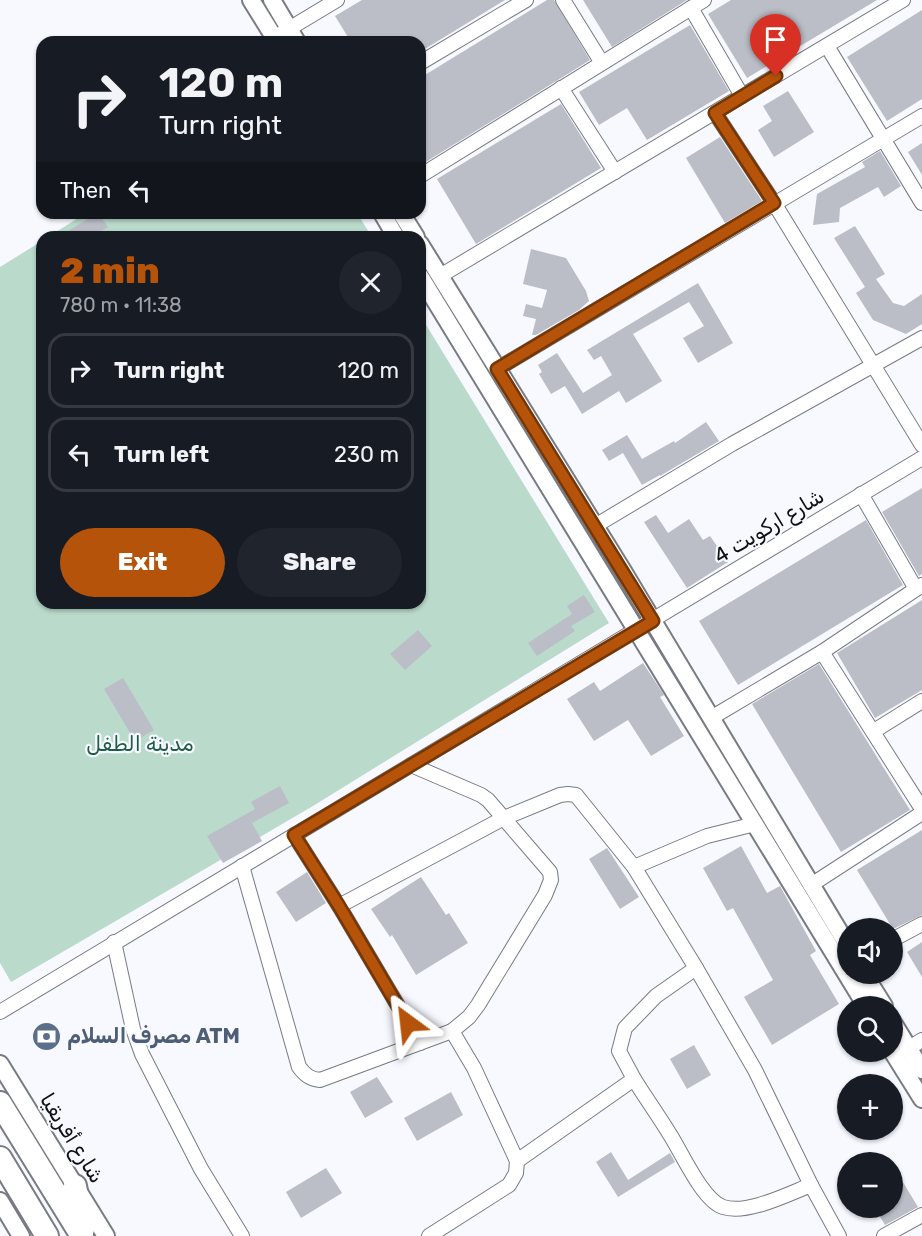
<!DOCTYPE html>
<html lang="en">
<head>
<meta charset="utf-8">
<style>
	body { margin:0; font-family:Rubik,"Noto Sans Arabic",sans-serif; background:#20242c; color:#f1f3f6; height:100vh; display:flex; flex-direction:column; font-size:22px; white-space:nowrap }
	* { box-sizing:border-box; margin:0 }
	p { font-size:20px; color:#9ea1a6 }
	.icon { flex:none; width:33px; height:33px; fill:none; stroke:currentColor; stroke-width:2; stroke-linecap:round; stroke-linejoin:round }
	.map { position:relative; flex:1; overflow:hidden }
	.sheet { position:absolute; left:36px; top:231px; width:390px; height:378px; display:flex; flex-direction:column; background:#171b24; border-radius:18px; box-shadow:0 2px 4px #0004 }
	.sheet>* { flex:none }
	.banner { position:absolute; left:36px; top:36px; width:390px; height:183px; border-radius:18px; box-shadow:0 2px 4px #0004; background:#171b24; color:#f1f3f6; overflow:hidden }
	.buttons { position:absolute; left:837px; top:918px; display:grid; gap:12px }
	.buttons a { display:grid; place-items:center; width:66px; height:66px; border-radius:50%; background:#171b24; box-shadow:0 2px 4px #0004; font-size:30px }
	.pin { position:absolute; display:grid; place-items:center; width:51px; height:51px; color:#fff; margin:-62px -26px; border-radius:50% 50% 50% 0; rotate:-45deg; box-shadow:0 0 6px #0007 }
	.pin .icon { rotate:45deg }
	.me { position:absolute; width:66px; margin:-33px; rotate:330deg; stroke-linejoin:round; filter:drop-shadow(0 0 4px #0008) }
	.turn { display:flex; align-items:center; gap:21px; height:126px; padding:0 24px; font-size:27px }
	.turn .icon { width:78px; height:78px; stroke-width:2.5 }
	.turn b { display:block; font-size:42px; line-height:51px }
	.then { display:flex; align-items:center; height:57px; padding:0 24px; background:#0003; gap:12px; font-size:22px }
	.round { display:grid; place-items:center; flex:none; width:63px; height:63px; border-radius:32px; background:#20242c }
	.head { display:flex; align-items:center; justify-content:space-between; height:102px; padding:0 24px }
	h1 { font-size:36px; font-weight:800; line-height:45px; color:#b45309 }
	.action { display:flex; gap:12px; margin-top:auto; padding:12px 24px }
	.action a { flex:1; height:69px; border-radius:36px; background:#b45309; color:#fff; font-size:24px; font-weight:800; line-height:69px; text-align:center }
	.action a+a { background:#20242c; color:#f1f3f6 }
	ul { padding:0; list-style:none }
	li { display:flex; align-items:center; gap:18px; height:75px; margin:0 12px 9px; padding:0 12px; border:3px solid #363941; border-radius:18px }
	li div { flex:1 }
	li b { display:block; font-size:22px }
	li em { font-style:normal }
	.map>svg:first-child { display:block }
	.green { fill:#badacb }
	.building { fill:#bbbec7 }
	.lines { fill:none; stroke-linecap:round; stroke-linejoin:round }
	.minor-casing { stroke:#787b83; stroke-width:16 }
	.tertiary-casing { stroke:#787b83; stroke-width:20 }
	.trunk-casing { stroke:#787b83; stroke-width:26 }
	.minor { stroke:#fff; stroke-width:14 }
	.tertiary { stroke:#fff; stroke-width:16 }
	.trunk { stroke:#fff; stroke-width:22 }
	.route-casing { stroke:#753606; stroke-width:15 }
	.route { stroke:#b45309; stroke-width:10 }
	.labels { text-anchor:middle; stroke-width:4.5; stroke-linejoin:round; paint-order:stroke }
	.street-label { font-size:21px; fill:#0f1013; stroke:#f7f9ff }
	.park-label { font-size:21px; fill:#1f5c45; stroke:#f7f9ff }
	.service-label { font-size:21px; font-weight:bold; fill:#4e5e75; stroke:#f7f9ff; text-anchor:start }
</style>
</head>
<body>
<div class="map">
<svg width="922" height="1236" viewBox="0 0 922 1236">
	<rect width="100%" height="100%" fill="#f7f9ff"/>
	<g class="green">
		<polygon points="86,213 357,213 372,237 48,237"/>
		<polygon points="42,241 42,603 420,603 420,315 609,623 313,806 11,982 0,963 0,267"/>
	</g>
	<g class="building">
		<polygon points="362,0 505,0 420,52 420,42 351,42 335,16"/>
		<polygon points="547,0 554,0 590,60 424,163 420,156 420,78"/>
		<polygon points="583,0 687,0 612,47"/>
		<polygon points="731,0 877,0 747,78 708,14"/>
		<polygon points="922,10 922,99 887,121 847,57"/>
		<polygon points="690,25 729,91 647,140 627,108 599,125 579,92"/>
		<polygon points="788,91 814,132 774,157 758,130 772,121 763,106"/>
		<polygon points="561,104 601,168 476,244 437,179"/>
		<polygon points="720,137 762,201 725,223 686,158"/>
		<polygon points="922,143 922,175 908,152"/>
		<polygon points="880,151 901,186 884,197 878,187 840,208 839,222 813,225 817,194 865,167 862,162"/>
		<polygon points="98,213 108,227 91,237 58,237"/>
		<polygon points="855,226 885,274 876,279 893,303 904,306 922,294 922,324 906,334 873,320 856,293 865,287 834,238"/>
		<polygon points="531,249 566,258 586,291 589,301 579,310 536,335 532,335 536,319 523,316 526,304 542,308 547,290 523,284"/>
		<polygon points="698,283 733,343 698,363 683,338 704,326 689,302 633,334 662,381 626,403 619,391 582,414 565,386 551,394 539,374 542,372 538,365 557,353 583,393 612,375 601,356 594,360 587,350"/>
		<polygon points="706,422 719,441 660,476 660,475 642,485 623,453 609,461 602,450 627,435 642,459 674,441 675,443"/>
		<polygon points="922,488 922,574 919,576 882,512"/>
		<polygon points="656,515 668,533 689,519 703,540 710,536 728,562 687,588 644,522"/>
		<polygon points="866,520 903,585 738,685 699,621"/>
		<polygon points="584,595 595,612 571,626 575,631 537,656 528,643 572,614 567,606"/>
		<polygon points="922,600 922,690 875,718 837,653"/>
		<polygon points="418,630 432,646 405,670 390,654"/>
		<polygon points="643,663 664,695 660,697 684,736 651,756 628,720 594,741 567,699 594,682 600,691"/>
		<polygon points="819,664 910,810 841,852 752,704"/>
		<polygon points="123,678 154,730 135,741 104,689"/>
		<polygon points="280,786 289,803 252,823 262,841 223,863 207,836 255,809 251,802"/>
		<polygon points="922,830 922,915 893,929 857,870"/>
		<polygon points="741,846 767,893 780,886 816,951 810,955 839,1004 772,1045 744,997 773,980 733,908 727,911 703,868"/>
		<polygon points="607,848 639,897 620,909 589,859"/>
		<polygon points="307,872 326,903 296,922 276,892"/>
		<polygon points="421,877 446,915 449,913 468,943 416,975 392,935 390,937 371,909"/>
		<polygon points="922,942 922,977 907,952"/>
		<polygon points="694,1045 711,1075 687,1089 670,1059"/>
		<polygon points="377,1077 393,1102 365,1118 350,1092"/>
		<polygon points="451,1092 463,1115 417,1141 404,1118"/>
		<polygon points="611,1152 628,1180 670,1153 675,1162 618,1197 596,1162"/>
		<polygon points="892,1164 918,1207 885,1225 875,1208 892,1208"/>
		<polygon points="326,1168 342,1193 301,1218 286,1192"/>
	</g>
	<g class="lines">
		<defs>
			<g id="minor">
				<polyline points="563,0 602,63"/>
				<polyline points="691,8 742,96"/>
				<polyline points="282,33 337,0"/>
				<polyline points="827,46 922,203"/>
				<polyline points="420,63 526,0"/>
				<polyline points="561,88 615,172"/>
				<polyline points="715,113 774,203 922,445"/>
				<polyline points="420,176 704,0"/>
				<polyline points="440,276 903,0"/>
				<polyline points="497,369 922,116"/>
				<polyline points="861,494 916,589"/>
				<polyline points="595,526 732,444 922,338"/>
				<polyline points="822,652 922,809"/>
				<polyline points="711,718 822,652 922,585"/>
				<polyline points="874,731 922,701"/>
				<polyline points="411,765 481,795 488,800 550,872 551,880 545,895 478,1005 469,1017 452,1031 474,1068 517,1161 516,1173 509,1185 429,1236"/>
				<polyline points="294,835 339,906 420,1043"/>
				<path d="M242,866L299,1067C305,1075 310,1079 320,1080L452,1031"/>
				<polyline points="811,885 922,813"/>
				<polyline points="339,906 504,818 560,795 568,794 576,795 634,867"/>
				<polyline points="892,940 922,924"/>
				<polyline points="114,942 133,1029 142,1054 201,1169 242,1236"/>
				<polyline points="696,968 755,1070 811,1185"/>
				<polyline points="0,1012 922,458"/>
				<polyline points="909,1048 922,1040"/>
				<path d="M634,1079C645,1097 658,1115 669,1133C681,1151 702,1200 723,1207C747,1215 788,1194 811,1185L839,1236"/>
				<polyline points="517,1161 634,1079 619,1051 625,1028 656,996 696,968 634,867 707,836 755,824"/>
				<polyline points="884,1236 922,1215"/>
			</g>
			<g id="tertiary">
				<polyline points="251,0 277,42"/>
				<polyline points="272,0 297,42"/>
				<polyline points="382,213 396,237"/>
				<polyline points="401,213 416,237"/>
				<polyline points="420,244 623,571 848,946"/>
				<polyline points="420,276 866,1006"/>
				<polyline points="864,974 884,1006"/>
				<polyline points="892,1021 922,1070"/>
				<polyline points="892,1051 922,1099"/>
				<polyline points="0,1064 106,1236"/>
				<polyline points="0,1201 21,1236"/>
			</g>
			<g id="trunk">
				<polyline points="0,1103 82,1236"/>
				<polyline points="0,1158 47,1236"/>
				<polyline points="75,1186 83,1229"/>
			</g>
		</defs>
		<use href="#minor" class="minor-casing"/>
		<use href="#tertiary" class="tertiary-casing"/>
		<use href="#trunk" class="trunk-casing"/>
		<use href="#minor" class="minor"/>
		<use href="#tertiary" class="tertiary"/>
		<use href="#trunk" class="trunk"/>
	</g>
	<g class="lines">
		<defs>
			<polyline id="route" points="408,1023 339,906 294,835 653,621 497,369 774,203 715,113 776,76"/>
		</defs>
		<use href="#route" class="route-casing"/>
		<use href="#route" class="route"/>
	</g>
	<defs>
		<symbol id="bank-disc" viewBox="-11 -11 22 22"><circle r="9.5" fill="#5c6f8a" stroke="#f7f9ff"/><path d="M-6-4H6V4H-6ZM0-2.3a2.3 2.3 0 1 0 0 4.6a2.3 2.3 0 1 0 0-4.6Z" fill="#fff"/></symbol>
	</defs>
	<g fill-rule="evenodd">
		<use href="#bank-disc" x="30" y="1020" width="33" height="33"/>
	</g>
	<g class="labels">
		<g class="street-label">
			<text transform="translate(769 526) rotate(-31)" y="7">شارع اركويت 4</text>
			<text transform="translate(72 1138) rotate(58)" y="7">شارع أفريقيا</text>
		</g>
		<g class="park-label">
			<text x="140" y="751">مدينة الطفل</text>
		</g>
		<g class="service-label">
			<text x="67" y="1043">مصرف السلام ATM</text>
		</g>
	</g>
</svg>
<div class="buttons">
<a><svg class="icon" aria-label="sound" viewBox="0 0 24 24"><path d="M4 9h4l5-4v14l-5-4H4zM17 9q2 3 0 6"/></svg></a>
<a><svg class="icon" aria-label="search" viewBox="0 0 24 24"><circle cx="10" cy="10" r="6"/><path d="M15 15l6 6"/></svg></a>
<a>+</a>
<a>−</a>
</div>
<div class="pin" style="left:776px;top:76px;background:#d93025"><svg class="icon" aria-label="arrive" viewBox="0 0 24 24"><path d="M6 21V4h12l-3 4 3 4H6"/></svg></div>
<svg class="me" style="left:408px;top:1023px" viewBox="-20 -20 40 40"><path d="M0-17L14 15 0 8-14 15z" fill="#b45309" stroke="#fff" stroke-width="4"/></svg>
<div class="banner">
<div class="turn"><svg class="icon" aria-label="right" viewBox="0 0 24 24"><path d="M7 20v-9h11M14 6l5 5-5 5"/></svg><div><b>120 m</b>Turn right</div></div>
<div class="then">Then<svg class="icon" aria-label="left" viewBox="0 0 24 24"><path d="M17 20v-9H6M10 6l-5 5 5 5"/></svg></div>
</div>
<section class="sheet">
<div class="head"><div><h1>2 min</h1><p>780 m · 11:38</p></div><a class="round"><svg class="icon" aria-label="close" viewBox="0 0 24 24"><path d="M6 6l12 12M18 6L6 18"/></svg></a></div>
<ul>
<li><svg class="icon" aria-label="right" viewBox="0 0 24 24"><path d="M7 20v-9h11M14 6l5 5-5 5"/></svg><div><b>Turn right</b></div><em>120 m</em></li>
<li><svg class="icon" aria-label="left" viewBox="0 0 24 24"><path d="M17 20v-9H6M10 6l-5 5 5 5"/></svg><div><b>Turn left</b></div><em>230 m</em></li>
</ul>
<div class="action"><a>Exit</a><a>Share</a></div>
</section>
</div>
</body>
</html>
